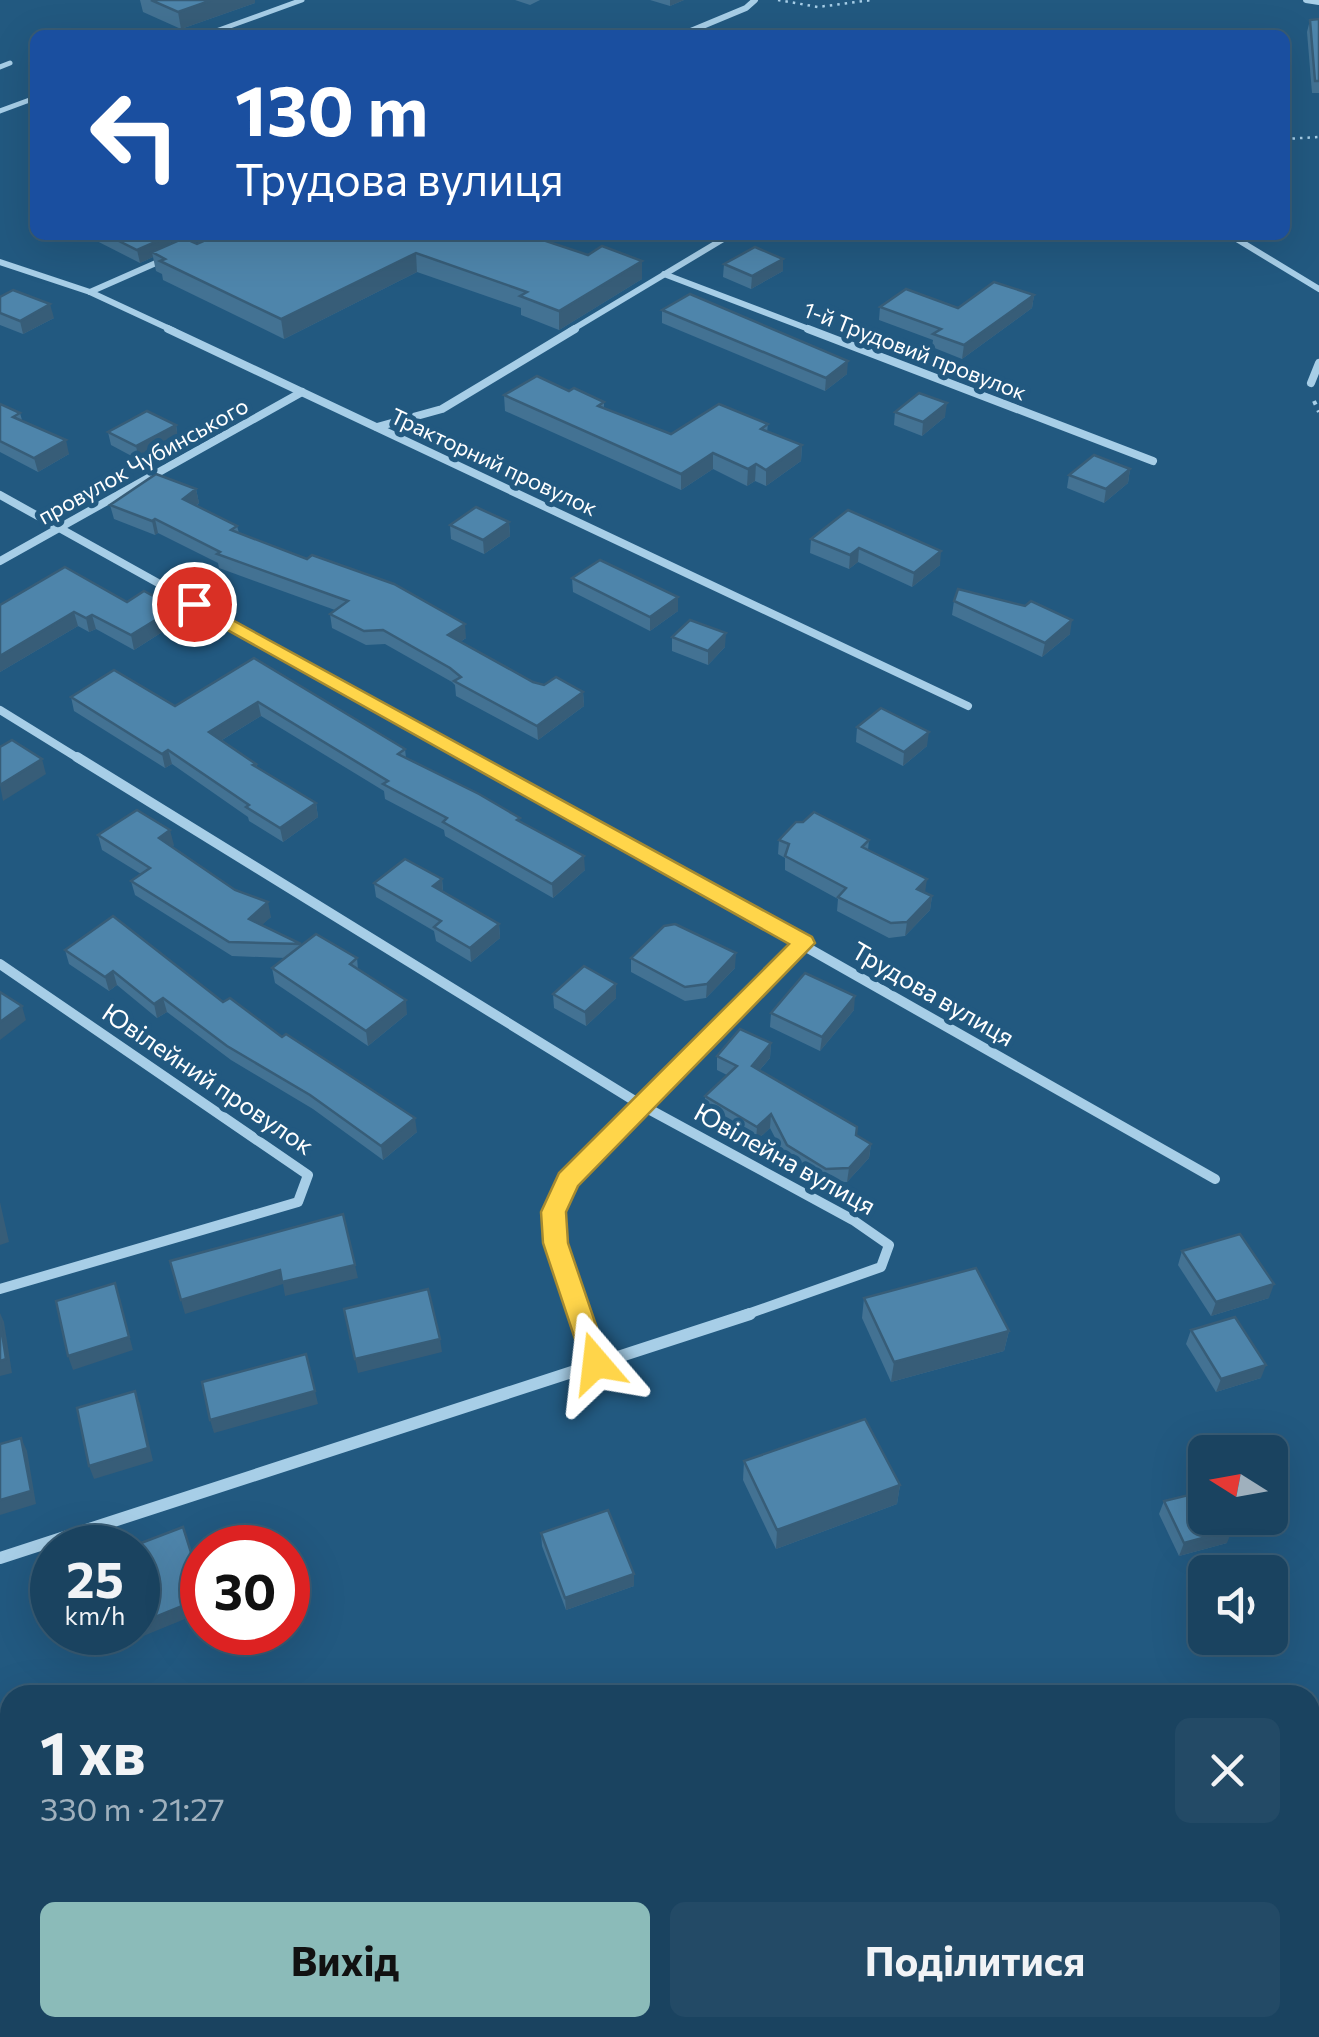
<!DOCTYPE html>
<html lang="uk">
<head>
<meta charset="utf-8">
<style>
	body { margin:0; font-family:Commissioner,sans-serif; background:#234a66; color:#f1f3f6; height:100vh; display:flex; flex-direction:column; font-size:38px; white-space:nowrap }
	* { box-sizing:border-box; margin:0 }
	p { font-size:32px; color:#9fb0bd }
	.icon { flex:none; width:55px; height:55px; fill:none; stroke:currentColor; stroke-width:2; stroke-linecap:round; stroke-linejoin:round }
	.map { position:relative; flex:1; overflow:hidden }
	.details { position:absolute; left:0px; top:1685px; width:1320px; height:352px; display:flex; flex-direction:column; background:#1a4360; border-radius:30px 30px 0 0; box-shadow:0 10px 40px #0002,0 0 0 2px #385c75 }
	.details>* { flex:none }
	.guide { position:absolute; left:30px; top:30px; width:1260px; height:210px; border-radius:15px; box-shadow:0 10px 40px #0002,0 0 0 2px #385c75; background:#1a4fa0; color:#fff; overflow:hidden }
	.needle { width:65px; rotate:281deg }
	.fabs { position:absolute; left:1188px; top:1435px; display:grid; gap:20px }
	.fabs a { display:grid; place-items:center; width:100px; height:100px; border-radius:15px; background:#1a4360; box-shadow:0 10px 40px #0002,0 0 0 2px #385c75; font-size:50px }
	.speed { position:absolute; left:30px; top:1525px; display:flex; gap:20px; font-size:50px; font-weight:700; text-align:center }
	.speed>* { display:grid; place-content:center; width:130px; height:130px; border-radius:50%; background:#1a4360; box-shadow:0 10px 40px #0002,0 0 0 2px #385c75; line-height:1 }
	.speed small { font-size:25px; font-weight:400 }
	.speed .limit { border:15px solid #d22; background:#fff; color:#111 }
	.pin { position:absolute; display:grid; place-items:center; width:85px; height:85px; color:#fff; margin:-42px; border:5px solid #fff; border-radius:50%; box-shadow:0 2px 10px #0007 }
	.me { position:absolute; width:110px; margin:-55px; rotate:343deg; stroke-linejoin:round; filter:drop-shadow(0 0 8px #0008) }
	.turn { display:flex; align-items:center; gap:35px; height:210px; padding:0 40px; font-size:45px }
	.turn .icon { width:130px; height:130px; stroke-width:2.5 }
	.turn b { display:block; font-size:70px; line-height:85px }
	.round { display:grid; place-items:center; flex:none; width:105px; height:105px; border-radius:15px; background:#234a66 }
	.head { display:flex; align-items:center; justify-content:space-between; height:170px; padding:0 40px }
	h1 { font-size:60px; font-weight:700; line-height:75px }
	.button { display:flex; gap:20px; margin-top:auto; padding:20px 40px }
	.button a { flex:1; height:115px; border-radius:15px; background:#8bbbb9; color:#111; font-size:40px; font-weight:700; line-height:115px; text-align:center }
	.button a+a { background:#234a66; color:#f1f3f6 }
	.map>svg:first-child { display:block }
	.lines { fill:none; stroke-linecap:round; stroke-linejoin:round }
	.path-far1 { stroke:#a7cee7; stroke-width:2.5; stroke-dasharray:2.5 5; stroke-linecap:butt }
	.path { stroke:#a7cee7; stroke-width:4; stroke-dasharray:4 6; stroke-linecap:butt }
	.service { stroke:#a7cee7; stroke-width:5 }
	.minor-far3 { stroke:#a7cee7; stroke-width:6 }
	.minor-far2 { stroke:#a7cee7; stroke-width:8 }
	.minor-far1 { stroke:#a7cee7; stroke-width:10 }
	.minor { stroke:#a7cee7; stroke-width:12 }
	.wall { fill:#437293 }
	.shaded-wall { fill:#375d78 }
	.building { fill:#4e85ab; stroke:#375d78; stroke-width:2.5 }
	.route { fill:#ffd54a; stroke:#a68a30; stroke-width:2.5 }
	.labels { text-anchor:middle; stroke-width:10; stroke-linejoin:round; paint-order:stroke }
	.far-street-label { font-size:22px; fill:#fff; stroke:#225980 }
	.street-label { font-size:25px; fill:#fff; stroke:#225980 }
</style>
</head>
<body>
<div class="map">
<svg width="1319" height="2037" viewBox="0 0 1319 2037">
	<rect width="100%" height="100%" fill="#225980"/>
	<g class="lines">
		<g class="path-far1">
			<polyline points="778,0 818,7 872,0"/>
			<polyline points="1285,139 1319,137"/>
		</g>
		<polyline class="path" points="1314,401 1319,412"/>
		<g class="service">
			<polyline points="205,35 302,0"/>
			<polyline points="0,67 10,63"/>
			<polyline points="0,111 35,98"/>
		</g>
		<g class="minor-far3">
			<polyline points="1306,0 1319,2"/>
			<polyline points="681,35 746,8 755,0"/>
			<polyline points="1230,235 1319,289"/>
			<polyline points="0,262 90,292 174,331"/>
			<polyline points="664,274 814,331"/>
			<polyline points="90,292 165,259"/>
			<polyline points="570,331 730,235"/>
		</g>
		<g class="minor-far2">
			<polyline points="168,329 968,706"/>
			<polyline points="808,329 1153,461"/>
			<polyline points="1311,383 1319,363"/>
			<polyline points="377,427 442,409 575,329"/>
			<polyline points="0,495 476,760"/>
			<polyline points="0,561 302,392"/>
			<polyline points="0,710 81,760"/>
		</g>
		<g class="minor-far1">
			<polyline points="77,757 643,1106 853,1220 889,1245 881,1267 742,1316"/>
			<polyline points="471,757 1215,1179"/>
			<polyline points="0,964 308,1175 298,1202 0,1289"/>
			<polyline points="580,1316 555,1243 553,1212 568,1180 804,943"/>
		</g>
		<g class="minor">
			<polyline points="579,1314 596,1363"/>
			<polyline points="0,1558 750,1314"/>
		</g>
	</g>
	<g class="wall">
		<polygon points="140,0 255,0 255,3 181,29 143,12"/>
		<polygon points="515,0 540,0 530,5"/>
		<polygon points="650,0 684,0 670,6"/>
		<polygon points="1319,19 1319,93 1312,93 1307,32 1310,20"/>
		<polygon points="85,235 167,235 169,236 171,244 588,255 642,261 642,279 559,330 521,315 521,308 417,272 284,339 163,280 162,274 156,271 153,257 140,263"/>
		<polygon points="783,259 783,271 751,289 723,277 724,264"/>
		<polygon points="1034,295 1032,308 962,359 932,347 933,340 879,320 880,307 958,308"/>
		<polygon points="0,297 54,318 23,334 0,325"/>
		<polygon points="662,310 847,374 825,391 662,323"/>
		<polygon points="569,391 604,402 604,408 671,434 768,424 767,432 802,445 801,461 766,486 755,481 747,486 713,469 681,490 505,411 504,395"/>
		<polygon points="0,404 20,413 22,420 69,454 38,472 0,452"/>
		<polygon points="895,412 945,417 922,436 894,425"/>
		<polygon points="176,425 178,439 139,460 111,445 108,432"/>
		<polygon points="1130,469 1128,483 1104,503 1067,488 1069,475"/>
		<polygon points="196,489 199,503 196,506 237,526 239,533 466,638 460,642 533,682 583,692 584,706 538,740 456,696 455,685 452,682 385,644 366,645 332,628 330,614 335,610 219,568 218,563 158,533 155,535 114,519 110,505"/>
		<polygon points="509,522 510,536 484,554 451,539 450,525"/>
		<polygon points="811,539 940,565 912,587 858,562 849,569 810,553"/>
		<polygon points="572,578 678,611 650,631 573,592"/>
		<polygon points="954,601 1070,634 1042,657 952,615"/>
		<polygon points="127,602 178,622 134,650 96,629 89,632 78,626 0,672 0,605"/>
		<polygon points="672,637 725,647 708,665 672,651"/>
		<polygon points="254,658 405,749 406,758 521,822 585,870 553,898 445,836 444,830 385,799 384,791 261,716 222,740 256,764 257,767 316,803 318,817 283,842 249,821 248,817 172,764 165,768 74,711 71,697 175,706"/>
		<polygon points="857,727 927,746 903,766 856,742"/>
		<polygon points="98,835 174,845 171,847 271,917 261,925 301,944 357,958 358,969 407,1014 368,1046 275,983 272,968 286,958 232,956 135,895 131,881 141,874 102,850"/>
		<polygon points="779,840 869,840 868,850 925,893 932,896 930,910 905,936 889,938 837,911 838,899 785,870 785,858 778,854"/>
		<polygon points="442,879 443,891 499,924 500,938 471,962 436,941 434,931 376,897 374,883"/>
		<polygon points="65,950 223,1002 282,1037 417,1132 383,1160 313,1109 231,1060 167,1012 157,1018 117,985 109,991 69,964"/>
		<polygon points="631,958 735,968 706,998 685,1001 631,972"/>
		<polygon points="616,984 616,998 586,1026 554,1008 553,994"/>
		<polygon points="854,1010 820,1051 770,1027 771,1013"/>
		<polygon points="771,1043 770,1058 759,1071 871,1144 869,1158 847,1182 824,1183 786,1159 770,1128 756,1141 705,1110 705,1096 727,1075 717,1070 717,1056"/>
		<polygon points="1182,1251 1269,1298 1211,1316 1178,1265"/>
		<polygon points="864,1298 1009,1331 1004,1351 891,1382 862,1318"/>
		<polygon points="1191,1330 1261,1378 1216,1392 1186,1344"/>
		<polygon points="744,1461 900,1485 897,1504 776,1549 743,1480"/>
		<polygon points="1164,1501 1227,1543 1179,1556 1159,1514"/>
		<polygon points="541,1533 634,1574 634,1586 566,1610 542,1546"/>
	</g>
	<g class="shaded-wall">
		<polygon points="212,0 255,0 255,3 181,29 178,12"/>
		<polygon points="670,0 684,0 670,6"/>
		<polygon points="169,236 172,249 152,252 153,257 140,263 137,250"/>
		<polygon points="416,253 417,272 284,339 281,319"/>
		<polygon points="783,259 783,271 751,289 752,276"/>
		<polygon points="642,261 642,279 559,330 559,311"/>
		<polygon points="1034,295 1032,308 962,359 964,345"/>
		<polygon points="50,304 54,318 23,334 20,321"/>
		<polygon points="848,361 847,374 825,391 826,378"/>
		<polygon points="947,403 945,417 922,436 923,422"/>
		<polygon points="176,425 178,439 139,460 136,446"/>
		<polygon points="66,440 69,454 38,472 34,458"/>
		<polygon points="802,445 801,461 766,486 766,470"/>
		<polygon points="713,453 713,469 681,490 681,474"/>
		<polygon points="756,464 755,481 747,486 748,469"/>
		<polygon points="1130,469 1128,483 1104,503 1106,489"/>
		<polygon points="196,489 199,503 185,513 183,499"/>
		<polygon points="155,519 158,533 155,535 152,521"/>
		<polygon points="509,522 510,536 484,554 483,540"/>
		<polygon points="859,548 858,562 849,569 850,555"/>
		<polygon points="941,551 940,565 912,587 914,573"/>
		<polygon points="678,597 678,611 650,631 650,617"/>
		<polygon points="175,608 178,622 134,650 131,635"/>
		<polygon points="74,612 78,626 0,672 0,656"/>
		<polygon points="92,615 96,629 89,632 86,618"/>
		<polygon points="1072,620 1070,634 1042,657 1045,643"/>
		<polygon points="465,624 466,638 449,649 448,635"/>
		<polygon points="726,633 725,647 708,665 708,651"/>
		<polygon points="583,692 584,706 538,740 537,726"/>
		<polygon points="258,702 261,716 212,746 209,732"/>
		<polygon points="929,732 927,746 903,766 904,752"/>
		<polygon points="168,750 172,764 165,768 162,754"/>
		<polygon points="42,759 46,774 3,801 0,785"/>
		<polygon points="316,803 318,817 283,842 280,828"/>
		<polygon points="170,830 174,845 162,853 159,838"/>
		<polygon points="584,856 585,870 553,898 552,884"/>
		<polygon points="442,879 443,894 433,886"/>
		<polygon points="927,879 925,893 917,889"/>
		<polygon points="932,896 930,910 905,936 907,922"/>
		<polygon points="268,902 271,917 252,934 249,919"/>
		<polygon points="499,924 500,938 471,962 470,948"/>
		<polygon points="736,953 735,968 706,998 707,984"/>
		<polygon points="113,971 117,985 109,991 105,977"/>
		<polygon points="616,984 616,998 586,1026 585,1012"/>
		<polygon points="855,996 854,1010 820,1051 822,1037"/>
		<polygon points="163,998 167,1012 157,1018 154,1004"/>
		<polygon points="406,1000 407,1014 368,1046 366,1031"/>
		<polygon points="22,1006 26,1020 0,1040 0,1022"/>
		<polygon points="771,1043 770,1058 751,1080 752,1066"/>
		<polygon points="771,1114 770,1128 756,1141 757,1127"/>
		<polygon points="415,1118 417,1132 383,1160 381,1146"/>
		<polygon points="871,1144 869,1158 847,1182 849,1168"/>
		<polygon points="0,1202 9,1242 0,1245"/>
		<polygon points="355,1265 358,1278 285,1296 283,1284 185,1314 181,1300 280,1270"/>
		<polygon points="115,1283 133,1350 73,1370 68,1356"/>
		<polygon points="1274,1284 1269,1298 1211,1316 1216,1302"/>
		<polygon points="0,1313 4,1322 12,1373 0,1376"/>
		<polygon points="1009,1331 1004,1351 891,1382 894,1362"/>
		<polygon points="440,1339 442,1352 358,1373 355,1359"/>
		<polygon points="1266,1365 1261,1378 1216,1392 1221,1379"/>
		<polygon points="135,1391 140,1404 153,1461 94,1479 89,1466"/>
		<polygon points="315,1391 318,1404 214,1433 210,1420"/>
		<polygon points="21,1438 27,1451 36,1504 0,1515 0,1500"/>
		<polygon points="900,1485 897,1504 776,1549 777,1530"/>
		<polygon points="1232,1530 1227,1543 1179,1556 1184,1543"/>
		<polygon points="634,1574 634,1586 566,1610 565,1598"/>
		<polygon points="202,1598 202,1612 136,1639 133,1632 138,1632 138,1624"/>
	</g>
	<g class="building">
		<polygon points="151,0 212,0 178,12"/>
		<polygon points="1319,19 1319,81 1315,81 1310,20"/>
		<polygon points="107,235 167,235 169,236 137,250"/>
		<polygon points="217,235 528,235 588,255 602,246 642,261 559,311 520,296 527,292 416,253 281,319 160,261 165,259 152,252 184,238 197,244"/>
		<polygon points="755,247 783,259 752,276 724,264"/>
		<polygon points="994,282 1034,295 964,345 933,334 941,329 880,307 906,289 958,308"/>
		<polygon points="13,290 50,304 20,321 0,313 0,297"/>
		<polygon points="690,294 848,361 826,378 662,310"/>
		<polygon points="537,376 569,391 574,388 604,402 598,406 671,434 719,404 768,424 761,429 802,445 766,470 756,464 748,469 713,453 681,474 504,395"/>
		<polygon points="919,393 947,403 923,422 895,412"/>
		<polygon points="0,404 20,413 13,417 66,440 34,458 0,441"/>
		<polygon points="147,411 176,425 136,446 108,432"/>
		<polygon points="1094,455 1130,469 1106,489 1069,475"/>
		<polygon points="156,474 196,489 183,499 237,526 231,530 307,559 312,555 394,584 465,624 448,635 533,682 544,685 556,677 583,692 537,726 454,681 461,677 450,668 383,630 364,631 330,614 348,601 217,554 220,552 155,519 152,521 110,505"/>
		<polygon points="476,507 509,522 483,540 450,525"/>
		<polygon points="848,510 941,551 914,573 859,548 850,555 811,539"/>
		<polygon points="600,560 678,597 650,617 572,578"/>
		<polygon points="65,567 127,602 144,591 175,608 131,635 92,615 86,618 74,612 0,656 0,605"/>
		<polygon points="958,589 1025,606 1031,601 1072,620 1045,643 954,601"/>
		<polygon points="690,620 726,633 708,651 672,637"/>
		<polygon points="254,658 405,749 398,754 479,794 520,818 517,820 584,856 552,884 443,822 447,818 383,784 388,781 258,702 209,732 256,764 253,765 316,803 280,828 246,807 249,805 168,750 162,754 71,697 114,670 175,706"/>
		<polygon points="881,708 929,732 904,752 857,727"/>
		<polygon points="12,740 42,759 0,785 0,747"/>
		<polygon points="137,810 170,830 159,838 235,890 268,902 249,919 301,944 229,942 131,881 150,868 98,835"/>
		<polygon points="814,812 869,840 862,847 927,879 917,889 932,896 907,922 891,923 838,897 846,888 785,856 789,844 779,840 796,822 803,822"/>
		<polygon points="405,859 442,879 433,886 499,924 470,948 434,927 441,921 374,883"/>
		<polygon points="113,916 223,1002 230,998 282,1037 286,1034 415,1118 381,1146 310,1095 227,1046 163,998 154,1004 113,971 105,977 65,950"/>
		<polygon points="675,924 736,953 707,984 685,987 631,958 664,926"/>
		<polygon points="316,934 357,958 350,964 406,1000 366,1031 272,968"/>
		<polygon points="584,966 616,984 585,1012 553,994"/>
		<polygon points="805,973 855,996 822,1037 771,1013"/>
		<polygon points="0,992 22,1006 0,1022"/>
		<polygon points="740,1029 771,1043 752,1066 857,1127 856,1135 871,1144 849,1168 826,1169 787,1145 771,1114 757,1127 705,1096 737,1066 717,1056"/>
		<polygon points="343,1214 355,1265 282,1282 280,1270 181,1300 170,1261"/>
		<polygon points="1240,1234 1274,1284 1216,1302 1182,1251"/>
		<polygon points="976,1268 1009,1331 894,1362 864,1298"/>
		<polygon points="115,1283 129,1337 68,1356 56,1301"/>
		<polygon points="428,1289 440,1339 355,1359 344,1309"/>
		<polygon points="1235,1317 1266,1365 1221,1379 1191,1330"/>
		<polygon points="0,1320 6,1359 0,1361"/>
		<polygon points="306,1354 315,1391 210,1420 202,1382"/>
		<polygon points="135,1391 148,1448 89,1466 77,1408"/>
		<polygon points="865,1419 900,1485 777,1530 744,1461"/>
		<polygon points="21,1438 31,1491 0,1500 0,1444"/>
		<polygon points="1205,1491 1205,1518 1226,1518 1232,1530 1184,1543 1164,1501"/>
		<polygon points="608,1510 634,1574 565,1598 541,1533"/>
		<polygon points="183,1527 202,1587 202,1598 138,1624 138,1548 128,1548"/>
	</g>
	<polygon class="route" points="194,599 812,937 815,943 578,1186 566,1212 568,1243 609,1363 606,1371 596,1374 587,1371 583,1363 543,1243 541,1212 559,1173 789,944 188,608 188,600"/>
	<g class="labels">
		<g class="far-street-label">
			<text transform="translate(915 351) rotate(21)" y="8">1-й Трудовий провулок</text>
			<text transform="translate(143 461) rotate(-29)" y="8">провулок Чубинського</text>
			<text transform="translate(494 462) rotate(25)" y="8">Тракторний провулок</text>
		</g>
		<g class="street-label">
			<text transform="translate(933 994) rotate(30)" y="9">Трудова вулиця</text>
			<text transform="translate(208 1079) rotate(34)" y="9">Ювілейний провулок</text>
			<text transform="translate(785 1159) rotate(29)" y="9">Ювілейна вулиця</text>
		</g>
	</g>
</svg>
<div class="fabs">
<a><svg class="needle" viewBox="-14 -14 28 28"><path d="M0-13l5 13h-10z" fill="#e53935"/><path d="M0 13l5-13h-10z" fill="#9fb0bd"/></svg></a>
<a><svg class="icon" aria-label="sound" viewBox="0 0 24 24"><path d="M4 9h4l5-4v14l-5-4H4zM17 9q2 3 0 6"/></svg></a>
</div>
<div class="speed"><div>25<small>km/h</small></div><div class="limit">30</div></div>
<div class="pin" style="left:194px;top:604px;background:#d93025"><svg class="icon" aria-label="arrive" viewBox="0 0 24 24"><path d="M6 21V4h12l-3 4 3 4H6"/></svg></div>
<svg class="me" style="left:596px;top:1363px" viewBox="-20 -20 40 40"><path d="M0-17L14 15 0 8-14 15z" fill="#ffd54a" stroke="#fff" stroke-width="4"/></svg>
<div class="guide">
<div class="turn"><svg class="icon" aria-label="left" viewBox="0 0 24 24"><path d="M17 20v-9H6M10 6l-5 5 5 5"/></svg><div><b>130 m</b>Трудова вулиця</div></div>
</div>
<section class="details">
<div class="head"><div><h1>1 хв</h1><p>330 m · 21:27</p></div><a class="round"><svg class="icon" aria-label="close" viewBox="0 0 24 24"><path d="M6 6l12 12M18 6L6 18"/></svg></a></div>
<div class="button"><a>Вихід</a><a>Поділитися</a></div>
</section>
</div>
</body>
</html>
